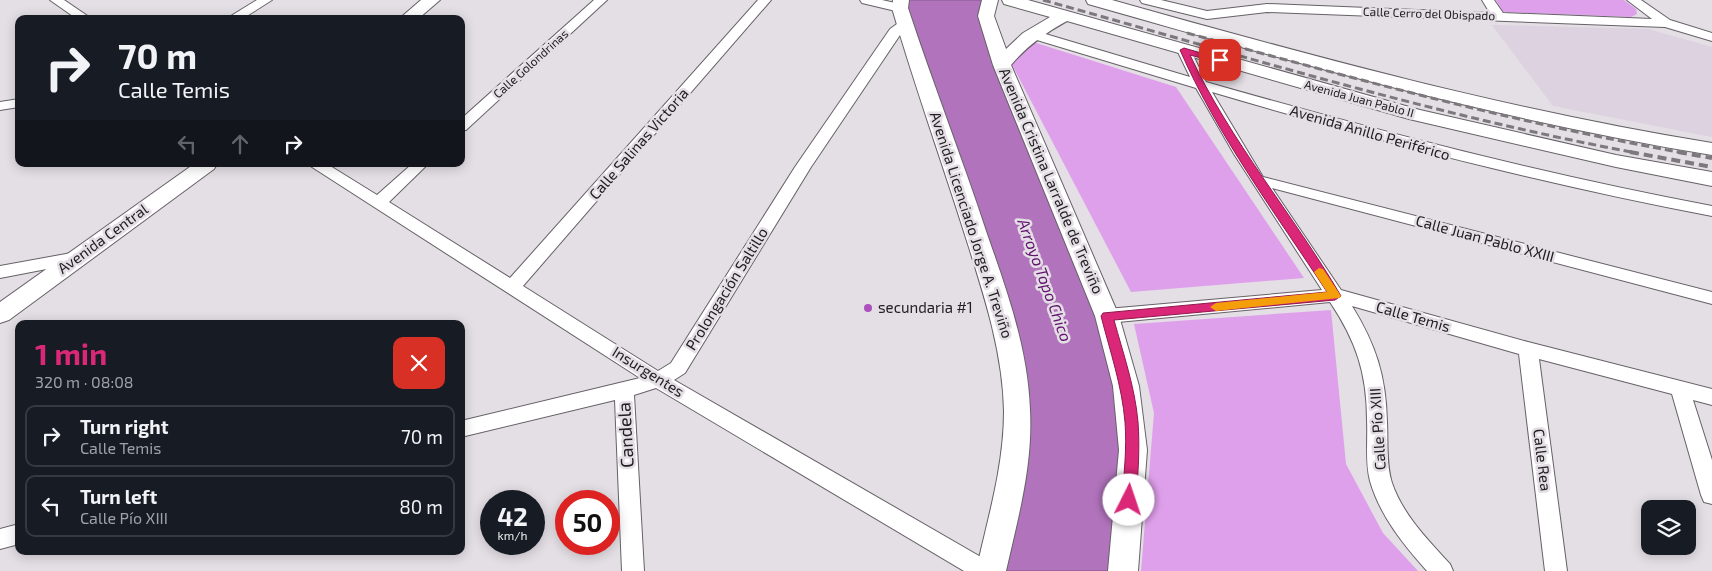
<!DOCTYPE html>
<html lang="en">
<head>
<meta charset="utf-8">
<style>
	body { margin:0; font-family:"Exo 2",sans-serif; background:#242831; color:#f1f3f6; height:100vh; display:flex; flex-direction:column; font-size:19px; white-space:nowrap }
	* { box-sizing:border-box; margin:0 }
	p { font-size:16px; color:#9ea1a6 }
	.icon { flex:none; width:28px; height:28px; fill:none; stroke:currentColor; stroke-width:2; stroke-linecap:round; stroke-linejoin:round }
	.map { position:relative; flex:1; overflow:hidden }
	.panel { position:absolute; left:15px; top:320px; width:450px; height:235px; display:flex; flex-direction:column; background:#171b24; border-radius:10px; box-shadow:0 2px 12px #0003 }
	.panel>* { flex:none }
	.hud { position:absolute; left:15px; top:15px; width:450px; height:152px; border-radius:10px; box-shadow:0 2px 12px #0003; background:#171b24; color:#f1f3f6; overflow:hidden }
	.controls { position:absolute; left:1641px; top:500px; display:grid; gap:10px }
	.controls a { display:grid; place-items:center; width:55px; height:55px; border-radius:10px; background:#171b24; box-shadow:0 2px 12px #0003; font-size:25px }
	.speed { position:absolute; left:480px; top:490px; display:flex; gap:10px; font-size:25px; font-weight:700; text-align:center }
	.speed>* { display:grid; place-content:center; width:65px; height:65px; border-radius:50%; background:#171b24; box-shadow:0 2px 12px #0003; line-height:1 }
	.speed small { font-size:12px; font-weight:400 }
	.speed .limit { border:8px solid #d22; background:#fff; color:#111 }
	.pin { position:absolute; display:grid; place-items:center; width:42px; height:42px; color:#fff; margin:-21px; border-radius:10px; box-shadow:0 2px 8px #0006 }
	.me { position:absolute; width:55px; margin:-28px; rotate:4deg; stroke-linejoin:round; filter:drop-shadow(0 0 4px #0008) }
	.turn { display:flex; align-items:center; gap:18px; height:105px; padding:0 20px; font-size:22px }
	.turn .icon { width:65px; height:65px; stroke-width:2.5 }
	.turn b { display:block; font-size:35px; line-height:42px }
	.lanes { display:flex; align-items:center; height:48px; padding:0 20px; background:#0003; justify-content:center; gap:25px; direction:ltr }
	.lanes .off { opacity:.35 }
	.round { display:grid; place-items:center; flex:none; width:52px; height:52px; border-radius:10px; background:#242831 }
	.head { display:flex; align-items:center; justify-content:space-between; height:85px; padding:0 20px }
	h1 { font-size:30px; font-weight:700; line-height:38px; color:#db2777 }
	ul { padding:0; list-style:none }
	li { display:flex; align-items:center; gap:15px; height:62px; margin:0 10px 8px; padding:0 10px; border:2px solid #363941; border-radius:10px }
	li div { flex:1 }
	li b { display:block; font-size:19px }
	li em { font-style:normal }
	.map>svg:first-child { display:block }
	.built { fill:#ddd2df }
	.green { fill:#dfa0eb }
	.water { fill:#b173bc; stroke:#865a8e }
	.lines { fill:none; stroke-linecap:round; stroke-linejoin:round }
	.street-casing { stroke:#666167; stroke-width:2 }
	.secondary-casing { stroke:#666167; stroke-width:2 }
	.street { fill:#fff; fill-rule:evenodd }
	.secondary { fill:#fff; fill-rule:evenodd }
	.rail-far1 { stroke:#7c787c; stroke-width:3; stroke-dasharray:8 4; stroke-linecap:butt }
	.rail { stroke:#7c787c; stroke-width:4; stroke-dasharray:9 5; stroke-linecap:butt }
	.route { fill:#db2777; stroke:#8e194d }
	.slow { fill:#f59e0b }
	.poi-dot { fill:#ab50bc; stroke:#e4dee5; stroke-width:2 }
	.labels { text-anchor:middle; stroke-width:5; stroke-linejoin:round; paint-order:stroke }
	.far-street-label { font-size:12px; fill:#222022; stroke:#e4dee5 }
	.street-label { font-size:15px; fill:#222022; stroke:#e4dee5 }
	.poi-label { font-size:15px; fill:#222022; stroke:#e4dee5; text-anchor:start }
	.water-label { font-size:16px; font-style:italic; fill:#61136f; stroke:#e4dee5 }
	.near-street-label { font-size:18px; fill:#222022; stroke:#e4dee5 }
</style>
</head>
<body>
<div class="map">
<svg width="1712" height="571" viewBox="0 0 1712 571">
	<rect width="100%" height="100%" fill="#e4dee5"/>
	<polygon class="built" points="1492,25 1648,29 1712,47 1712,137 1553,106"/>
	<g class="green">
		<polygon points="1496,0 1624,0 1636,9 1637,14 1631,17 1503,12"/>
		<polygon points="1030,41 1176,87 1304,278 1131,292 1009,59"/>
		<polygon points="1331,310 1346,464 1383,533 1418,571 1141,571 1154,413 1134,324"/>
	</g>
	<polygon class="water" points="909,0 985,0 1126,386 1123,571 991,571 1017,412 905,24"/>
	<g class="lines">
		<defs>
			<g id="street">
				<polygon points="50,0 64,0 92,19 77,19"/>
				<polygon points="257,0 272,0 242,19 226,19"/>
				<polygon points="594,0 607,0 466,130 461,131 461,119"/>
				<polygon points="758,0 771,0 523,286 658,371 671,363 795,167 890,29 901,21 909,21 911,24 900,35 811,167 685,373 674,380 993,564 996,571 964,571 656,388 634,395 644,571 622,571 615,400 461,437 461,421 640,378 312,167 309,164 327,164 377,195 412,164 428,164 389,202 510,278"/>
				<polygon points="860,0 882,0 904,5 906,8 900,12 862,3"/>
				<polygon points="1140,0 1161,0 1207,11 1267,4 1490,13 1482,0 1494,0 1503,13 1652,19 1627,0 1641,0 1670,20 1712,33 1712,41 1665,27 1267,12 1207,19 1142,3"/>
				<path d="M1032,30L1190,77L1177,50L1184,46L1189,47L1206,82C1374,130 1541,174 1712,206V216C1543,184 1377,141 1212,92L1263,177L1712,292V304L1272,188L1341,290L1528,342L1712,389V405L1693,400L1712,460V504L1704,502L1701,495L1672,394L1539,359L1567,571H1545L1519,354L1352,306C1376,345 1386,376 1387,422C1388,441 1386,465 1392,483C1403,515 1428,540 1450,564L1453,571H1427C1404,545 1380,516 1370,481C1365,463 1368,439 1367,420C1367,373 1356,341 1330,302L1107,323L1101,321L1098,316L1101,311L1107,309L1322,290L1234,154L1196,88L1027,37L1026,34Z"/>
				<polygon points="19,99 19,107 0,110 0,102"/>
				<polygon points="77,252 83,254 85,258 83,262 0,278 0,266"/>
				<polygon points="19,524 19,544 0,549 0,529"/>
			</g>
			<g id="secondary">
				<polygon points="421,0 440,0 418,19 399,19"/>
				<path d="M893,0H909L908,8C933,84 962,158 987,234C1007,291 1028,349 1030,410C1033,465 1018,518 1006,571H976C988,518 1004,466 1004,411C1003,351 983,292 965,235C941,159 914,84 892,8Z"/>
				<path d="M982,0H998L994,16L1006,49L1023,33L1050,17L1004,4L1002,0H1028L1420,110L1616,155L1712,172V186L1616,167L1409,119L1067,21C1045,33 1027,46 1011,65L1119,316L1139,386L1147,450L1138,571H1108L1119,450L1113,386L1095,316L993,65L978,16Z"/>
				<path d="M1086,0H1112C1311,56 1508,110 1712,143V155C1500,120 1294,63 1088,4Z"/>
				<polygon points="194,164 217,164 214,169 9,320 0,323 0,302"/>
			</g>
		</defs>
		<use href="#street" class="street-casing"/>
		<use href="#secondary" class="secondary-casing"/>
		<use href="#street" class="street"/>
		<use href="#secondary" class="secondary"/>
		<g class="rail-far1">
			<path d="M1043,0C1240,55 1436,116 1637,153"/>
			<path d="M1187,33C1352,78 1516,123 1684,153"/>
		</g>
		<g class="rail">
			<polyline points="1630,152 1712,167"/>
			<polyline points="1678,152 1712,158"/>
		</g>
	</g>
	<path class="route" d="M1184,48L1225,60L1220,63L1190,55C1230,141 1293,214 1341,296L1335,300L1114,320C1123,353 1135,387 1138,422C1140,448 1138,474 1136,500L1134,504L1129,506L1124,504L1122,500C1124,474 1127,448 1125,422C1122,386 1110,351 1101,316L1103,313L1327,292C1276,214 1217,135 1180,50Z"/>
	<polygon class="slow" points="1319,268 1323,269 1341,296 1339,298 1216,311 1210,307 1216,303 1327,292 1314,272"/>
	<circle class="poi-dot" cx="868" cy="308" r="5"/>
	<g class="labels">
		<g class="far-street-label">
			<text transform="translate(1429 14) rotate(2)" y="4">Calle Cerro del Obispado</text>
			<text transform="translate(531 64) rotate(-42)" y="4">Calle Golondrinas</text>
			<text transform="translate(1359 99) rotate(15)" y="4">Avenida Juan Pablo II</text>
		</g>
		<g class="street-label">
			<text transform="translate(1370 133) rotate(16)" y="5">Avenida Anillo Periférico</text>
			<text transform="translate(639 144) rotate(-49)" y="5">Calle Salinas Victoria</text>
			<text transform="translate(1051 181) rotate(67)" y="5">Avenida Cristina Larralde de Treviño</text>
			<text transform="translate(971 225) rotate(72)" y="5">Avenida Licenciado Jorge A. Treviño</text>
			<text transform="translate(103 239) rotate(-36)" y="5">Avenida Central</text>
			<text transform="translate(1485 239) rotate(15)" y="5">Calle Juan Pablo XXIII</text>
			<text transform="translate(727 289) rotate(-58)" y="5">Prolongación Saltillo</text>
			<text transform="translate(1413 317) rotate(16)" y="5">Calle Temis</text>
			<text transform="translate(648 372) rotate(32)" y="5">Insurgentes</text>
			<text transform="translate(1378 429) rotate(-94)" y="5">Calle Pío XIII</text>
			<text transform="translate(1542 460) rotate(83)" y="5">Calle Rea</text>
		</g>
		<g class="poi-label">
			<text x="878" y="313">secundaria #1</text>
		</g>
		<g class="water-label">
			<text transform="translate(1045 280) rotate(70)" y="6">Arroyo Topo Chico</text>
		</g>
		<g class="near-street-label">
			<text transform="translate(626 435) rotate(-93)" y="6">Candela</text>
		</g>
	</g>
</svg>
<div class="controls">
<a><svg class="icon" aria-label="layers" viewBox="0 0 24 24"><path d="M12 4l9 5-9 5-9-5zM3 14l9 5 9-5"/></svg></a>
</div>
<div class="speed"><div>42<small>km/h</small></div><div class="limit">50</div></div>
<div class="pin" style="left:1220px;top:60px;background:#d93025"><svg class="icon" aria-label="arrive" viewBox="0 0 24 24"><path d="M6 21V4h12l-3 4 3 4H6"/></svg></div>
<svg class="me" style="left:1129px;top:500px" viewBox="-20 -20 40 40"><circle r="19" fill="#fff"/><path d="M0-13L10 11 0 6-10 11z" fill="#db2777"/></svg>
<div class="hud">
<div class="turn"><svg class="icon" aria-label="right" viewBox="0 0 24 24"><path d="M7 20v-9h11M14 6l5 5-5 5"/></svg><div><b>70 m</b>Calle Temis</div></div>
<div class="lanes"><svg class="icon off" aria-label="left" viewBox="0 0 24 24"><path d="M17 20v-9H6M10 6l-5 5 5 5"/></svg><svg class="icon off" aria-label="ahead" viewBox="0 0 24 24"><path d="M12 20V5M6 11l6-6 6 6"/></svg><svg class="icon" aria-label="right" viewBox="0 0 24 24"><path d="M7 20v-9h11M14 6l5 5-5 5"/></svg></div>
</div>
<section class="panel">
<div class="head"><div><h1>1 min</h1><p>320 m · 08:08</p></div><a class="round" style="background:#d93025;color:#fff"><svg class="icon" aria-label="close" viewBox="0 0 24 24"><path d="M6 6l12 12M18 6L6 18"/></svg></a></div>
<ul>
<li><svg class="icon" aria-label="right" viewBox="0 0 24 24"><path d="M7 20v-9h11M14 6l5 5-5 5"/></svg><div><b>Turn right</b><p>Calle Temis</p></div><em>70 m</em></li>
<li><svg class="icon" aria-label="left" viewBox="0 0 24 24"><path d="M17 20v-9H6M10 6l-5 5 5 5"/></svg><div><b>Turn left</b><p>Calle Pío XIII</p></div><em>80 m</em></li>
</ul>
</section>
</div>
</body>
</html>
